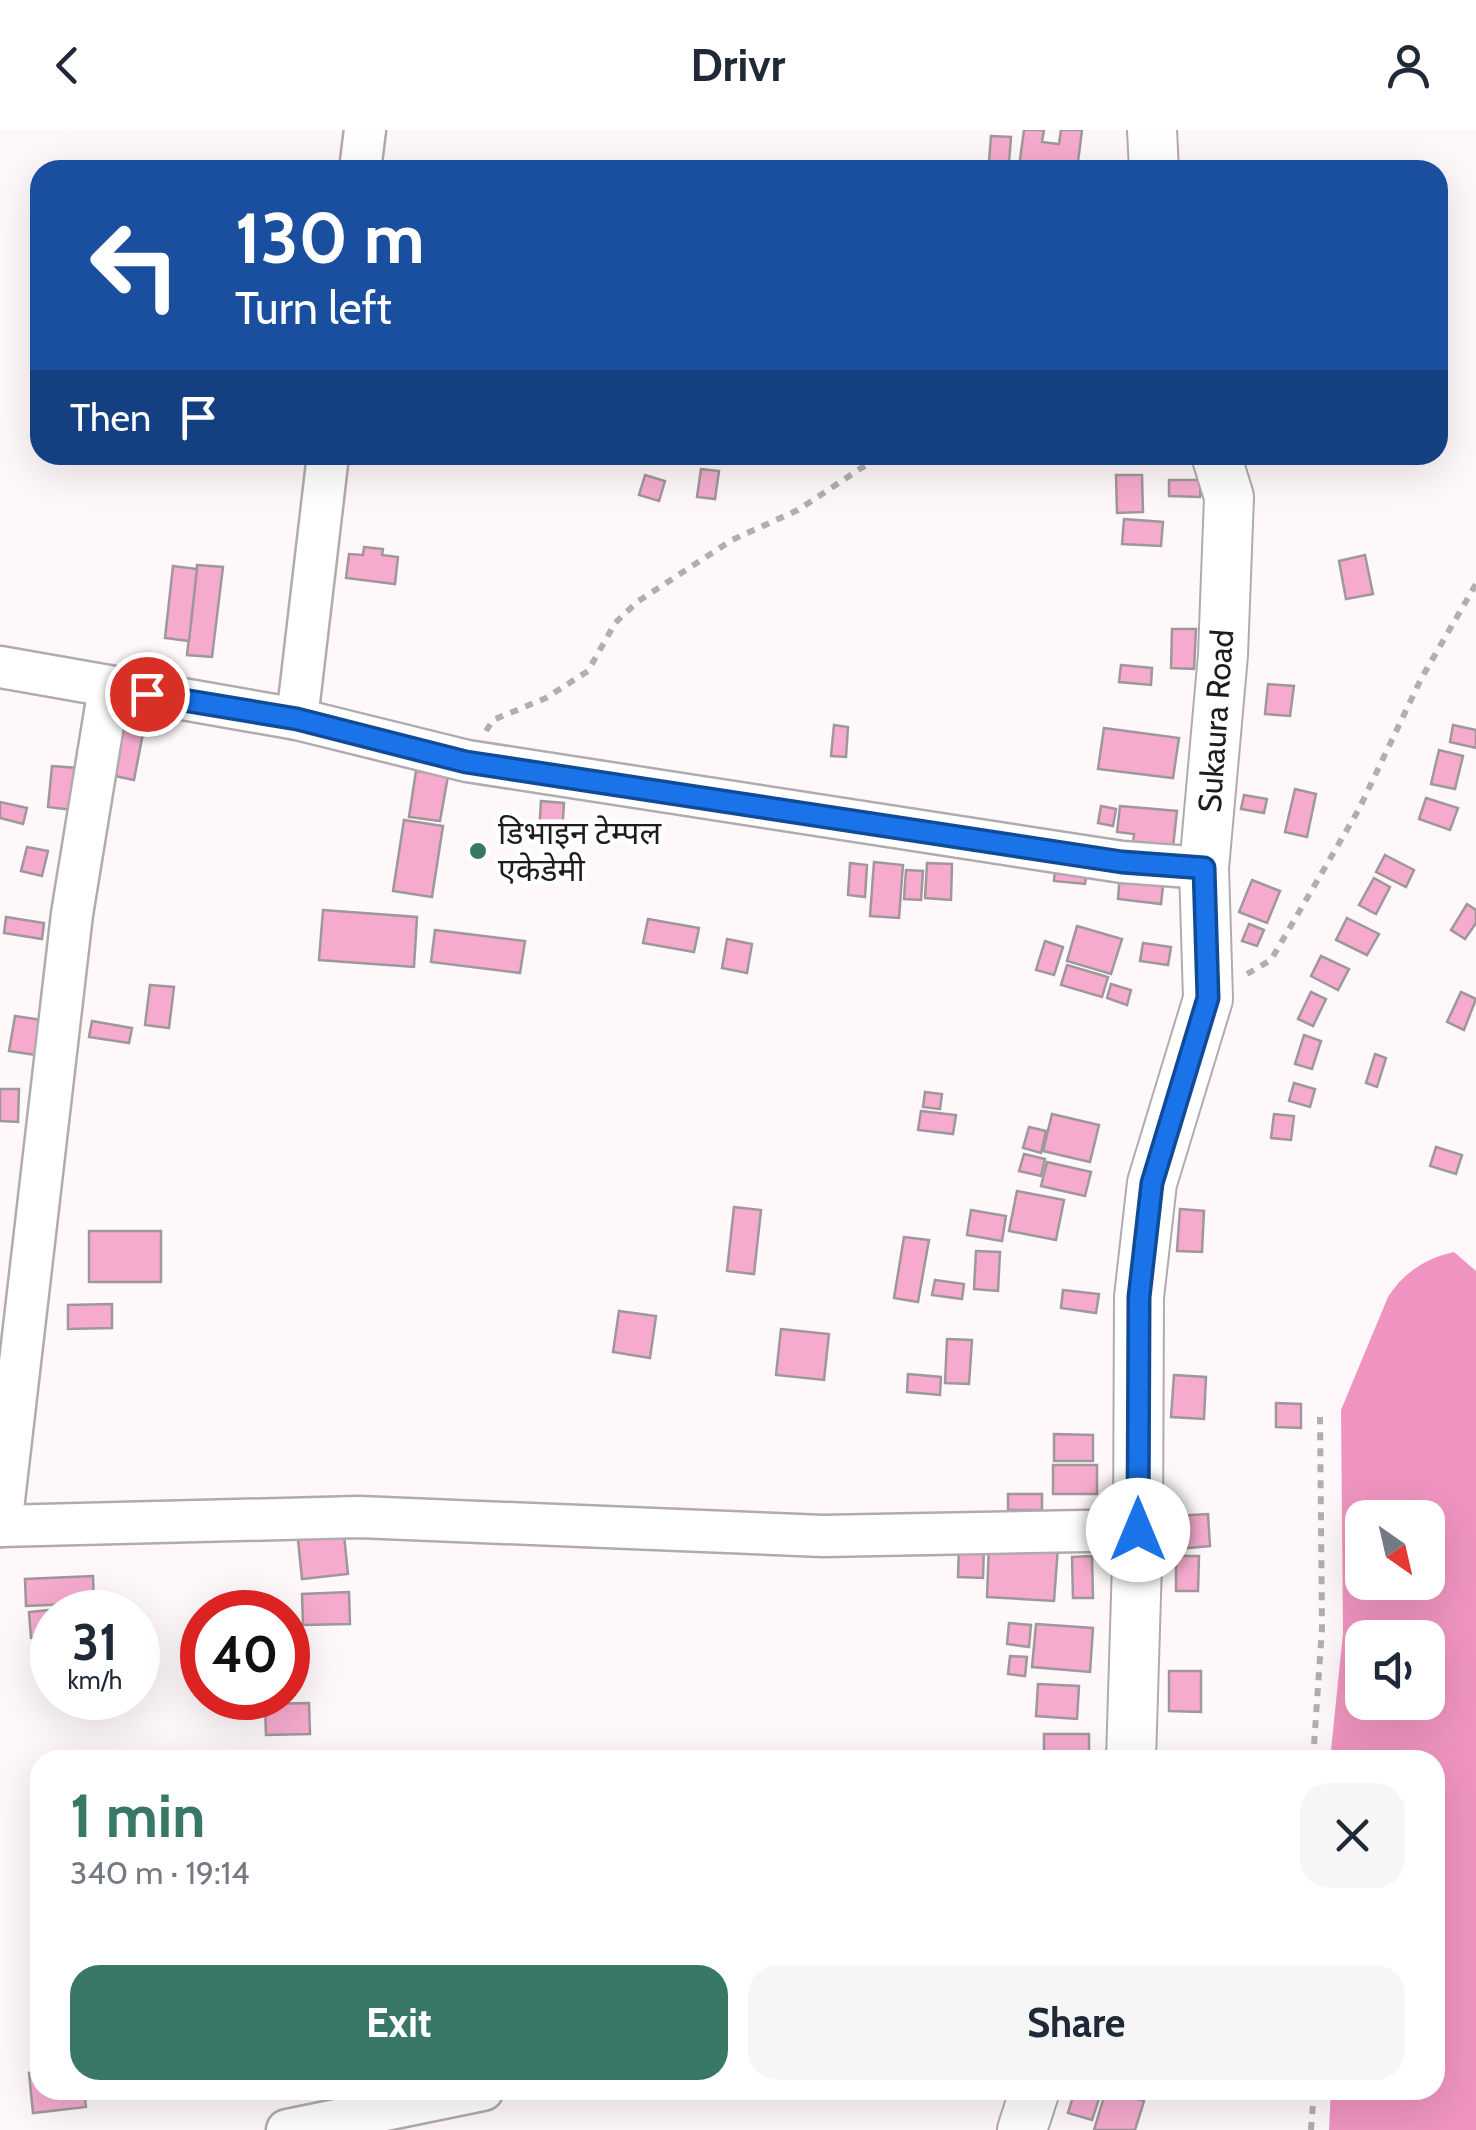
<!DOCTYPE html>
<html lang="en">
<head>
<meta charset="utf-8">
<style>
	body { margin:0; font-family:Cabin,"Noto Sans Devanagari",sans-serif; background:#f6f6f7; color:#1f2937; height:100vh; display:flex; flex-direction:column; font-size:38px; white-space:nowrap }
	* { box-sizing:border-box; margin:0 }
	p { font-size:32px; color:#747a83 }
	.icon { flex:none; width:55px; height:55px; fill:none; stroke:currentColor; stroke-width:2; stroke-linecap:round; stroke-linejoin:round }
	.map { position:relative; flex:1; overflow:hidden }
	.drawer { position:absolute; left:30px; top:1620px; width:1415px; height:350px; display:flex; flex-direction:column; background:#fff; border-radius:30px; box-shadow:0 10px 40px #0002 }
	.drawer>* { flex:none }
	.banner { position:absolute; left:30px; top:30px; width:1418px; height:305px; border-radius:30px; box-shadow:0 10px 40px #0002; background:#1a4fa0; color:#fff; overflow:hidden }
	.needle { width:65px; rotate:146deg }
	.fabs { position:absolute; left:1345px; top:1370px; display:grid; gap:20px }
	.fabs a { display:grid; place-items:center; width:100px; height:100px; border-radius:20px; background:#fff; box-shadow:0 10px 40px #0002; font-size:50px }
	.speed { position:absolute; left:30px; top:1460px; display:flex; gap:20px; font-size:50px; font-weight:700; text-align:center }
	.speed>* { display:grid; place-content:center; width:130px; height:130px; border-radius:50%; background:#fff; box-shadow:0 10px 40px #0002; line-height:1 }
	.speed small { font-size:25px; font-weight:400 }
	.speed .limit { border:15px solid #d22; background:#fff; color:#111 }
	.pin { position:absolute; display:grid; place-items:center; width:85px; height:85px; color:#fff; margin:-42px; border:5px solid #fff; border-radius:50%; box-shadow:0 2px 10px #0007 }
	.me { position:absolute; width:110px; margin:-55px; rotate:0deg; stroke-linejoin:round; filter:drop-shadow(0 0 8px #0008) }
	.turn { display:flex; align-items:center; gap:35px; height:210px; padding:0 40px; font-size:45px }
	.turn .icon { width:130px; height:130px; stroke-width:2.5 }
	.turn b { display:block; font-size:70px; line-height:85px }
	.then { display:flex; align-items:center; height:95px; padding:0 40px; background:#0003; gap:20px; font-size:38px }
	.round { display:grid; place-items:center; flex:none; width:105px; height:105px; border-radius:30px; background:#f6f6f7 }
	.head { display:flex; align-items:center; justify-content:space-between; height:170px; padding:0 40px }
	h1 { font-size:60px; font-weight:700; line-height:75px; color:#397866 }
	.primary-button { display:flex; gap:20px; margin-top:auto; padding:20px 40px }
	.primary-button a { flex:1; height:115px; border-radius:30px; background:#397866; color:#fff; font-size:40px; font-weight:700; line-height:115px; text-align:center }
	.primary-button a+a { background:#f6f6f7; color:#1f2937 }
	header { display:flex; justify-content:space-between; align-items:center; height:130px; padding:0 40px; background:#fff; font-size:45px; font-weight:700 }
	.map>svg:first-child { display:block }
	.forest { fill:#ef94c0; fill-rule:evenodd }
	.building { fill:#f5aace; stroke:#9e989a; stroke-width:2.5 }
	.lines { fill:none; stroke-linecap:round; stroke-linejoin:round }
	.minor-casing { stroke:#b1abae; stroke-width:45 }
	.tertiary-casing { stroke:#b1abae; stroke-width:52 }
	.path { stroke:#b2adaf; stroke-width:6; stroke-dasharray:8 8; stroke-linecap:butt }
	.minor { stroke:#fff; stroke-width:40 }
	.tertiary { stroke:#fff; stroke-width:48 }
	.route-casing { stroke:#114b97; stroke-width:25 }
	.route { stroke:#1a73e8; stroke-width:18 }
	.poi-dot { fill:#397866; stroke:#fff; stroke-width:4 }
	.labels { text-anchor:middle; stroke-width:9; stroke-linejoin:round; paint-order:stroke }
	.street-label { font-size:32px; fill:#1e1c1d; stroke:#fff }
	.poi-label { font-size:32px; fill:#1e1c1d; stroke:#fff; text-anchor:start }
</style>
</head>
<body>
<header><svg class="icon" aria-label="back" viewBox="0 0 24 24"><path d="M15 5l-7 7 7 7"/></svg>Drivr<svg class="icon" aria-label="person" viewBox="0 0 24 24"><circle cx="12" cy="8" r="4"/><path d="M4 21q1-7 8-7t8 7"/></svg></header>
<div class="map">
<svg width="1476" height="2000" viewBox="0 0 1476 2000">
	<rect width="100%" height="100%" fill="#fef8fa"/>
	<path class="forest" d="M1454,1122L1476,1141V2000H1329L1331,1960H1435V1630H1330L1343,1503L1341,1280L1388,1167C1403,1143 1426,1128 1454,1122ZM1362,1388H1428V1452H1362ZM1362,1508H1428V1572H1362Z"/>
	<g class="building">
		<polygon points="1024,0 1044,0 1042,12 1059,14 1061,0 1082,0 1077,40 1019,37"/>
		<polygon points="991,6 1011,7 1009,33 989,32"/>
		<polygon points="701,339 719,341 715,369 697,367"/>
		<polygon points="645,345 665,351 659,371 639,365"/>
		<polygon points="1116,345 1142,345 1143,382 1117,383"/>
		<polygon points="1169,350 1201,350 1200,367 1169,366"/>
		<polygon points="1124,389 1163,392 1161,416 1122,414"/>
		<polygon points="364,417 383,419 382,425 398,427 395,454 346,448 349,424 363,425"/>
		<polygon points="1365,425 1373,464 1346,469 1339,431"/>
		<polygon points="197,435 223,437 212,527 187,525"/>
		<polygon points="173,436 197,439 189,511 165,508"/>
		<polygon points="1172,499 1196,499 1194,539 1171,538"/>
		<polygon points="1121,535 1152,538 1151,555 1119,552"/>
		<polygon points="1268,554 1294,556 1290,586 1265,584"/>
		<polygon points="124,573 148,577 134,650 110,645"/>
		<polygon points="834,595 848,597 846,627 831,626"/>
		<polygon points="1453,595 1476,600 1476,618 1450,612"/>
		<polygon points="1104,598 1179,608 1173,648 1098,639"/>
		<polygon points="1439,620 1463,626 1455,659 1431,654"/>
		<polygon points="52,636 78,638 73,680 48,677"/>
		<polygon points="416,641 448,646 440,691 409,687"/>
		<polygon points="1295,659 1316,664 1307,707 1285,702"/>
		<polygon points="1244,665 1267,669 1264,683 1241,679"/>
		<polygon points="1426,668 1458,678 1450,700 1419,689"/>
		<polygon points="541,671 564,673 562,706 539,704"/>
		<polygon points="0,672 27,678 23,694 0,688"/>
		<polygon points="1101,676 1116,679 1113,696 1098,693"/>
		<polygon points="1120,676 1177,681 1173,717 1133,713 1134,704 1117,702"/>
		<polygon points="404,690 443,696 432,767 393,761"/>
		<polygon points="27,717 48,721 42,746 21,741"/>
		<polygon points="1385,725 1414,740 1406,757 1376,742"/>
		<polygon points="874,732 903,735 899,788 870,786"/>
		<polygon points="850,733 867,735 865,767 848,765"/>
		<polygon points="927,733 952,734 951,770 925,768"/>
		<polygon points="906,740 923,741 921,770 904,769"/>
		<polygon points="1055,740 1087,742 1085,754 1054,751"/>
		<polygon points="1120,743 1164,747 1161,774 1118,769"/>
		<polygon points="1374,748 1390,757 1376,784 1359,775"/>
		<polygon points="1252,750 1280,761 1267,793 1239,782"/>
		<polygon points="1467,774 1476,780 1476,793 1465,809 1451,800"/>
		<polygon points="323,780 417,787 414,837 319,830"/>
		<polygon points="6,787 44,793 42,809 4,803"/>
		<polygon points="1347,788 1379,804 1367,825 1336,810"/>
		<polygon points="648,789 699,798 694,822 643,813"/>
		<polygon points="1249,794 1264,800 1257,816 1242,811"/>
		<polygon points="1077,796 1122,809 1111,844 1067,831"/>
		<polygon points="435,800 525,811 520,843 431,832"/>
		<polygon points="727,809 752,814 747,843 722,838"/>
		<polygon points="1045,811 1063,817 1054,845 1036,840"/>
		<polygon points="1143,813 1171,817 1168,835 1140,831"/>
		<polygon points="1321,826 1349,839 1338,860 1311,846"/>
		<polygon points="1067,835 1108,847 1102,867 1061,855"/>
		<polygon points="1111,854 1131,860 1127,875 1107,868"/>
		<polygon points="150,855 174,857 169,898 145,895"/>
		<polygon points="1311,862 1326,869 1313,896 1298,889"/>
		<polygon points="1461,862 1476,869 1464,900 1447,892"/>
		<polygon points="15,886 42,890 36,925 9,921"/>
		<polygon points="92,891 132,898 129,913 89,907"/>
		<polygon points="1304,905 1321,911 1312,939 1295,934"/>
		<polygon points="1375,924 1386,928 1377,957 1366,953"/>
		<polygon points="1294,953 1315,959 1310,977 1289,971"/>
		<polygon points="0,959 19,959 18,992 0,991"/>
		<polygon points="925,962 942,964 940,979 923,977"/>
		<polygon points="921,981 956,985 953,1004 918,1000"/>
		<polygon points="1052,984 1099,995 1090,1032 1043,1021"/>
		<polygon points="1274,984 1294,986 1291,1010 1271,1008"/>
		<polygon points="1029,997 1046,1001 1041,1023 1023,1018"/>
		<polygon points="1436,1017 1462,1025 1456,1044 1430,1036"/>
		<polygon points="1024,1024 1045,1029 1041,1046 1019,1041"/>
		<polygon points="1047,1032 1091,1042 1085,1066 1041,1056"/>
		<polygon points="1017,1061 1064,1070 1056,1110 1009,1101"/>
		<polygon points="734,1077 761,1080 754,1144 727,1141"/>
		<polygon points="1180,1079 1204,1081 1202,1122 1177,1121"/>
		<polygon points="971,1080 1006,1086 1002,1111 967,1105"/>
		<rect x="89" y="1101" width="72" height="51"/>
		<polygon points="904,1107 929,1110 918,1172 894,1168"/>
		<polygon points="976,1121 1000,1122 998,1161 974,1159"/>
		<polygon points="935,1150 964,1154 962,1169 932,1165"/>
		<polygon points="1063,1160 1099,1164 1096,1183 1061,1178"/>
		<polygon points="112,1174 112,1198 68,1199 68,1175"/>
		<polygon points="619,1181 656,1186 650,1228 613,1222"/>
		<polygon points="781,1199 829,1204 824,1250 776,1245"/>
		<polygon points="947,1209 972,1210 969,1254 945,1253"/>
		<polygon points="908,1244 941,1247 940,1265 907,1262"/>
		<polygon points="1174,1245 1206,1247 1204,1289 1171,1287"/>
		<polygon points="1276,1273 1301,1274 1301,1298 1276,1297"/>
		<polygon points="1054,1304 1093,1305 1093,1331 1054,1331"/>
		<rect x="1053" y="1335" width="44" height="29"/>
		<rect x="1008" y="1364" width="34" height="16"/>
		<polygon points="1208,1384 1210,1416 1177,1419 1175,1386"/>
		<polygon points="344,1405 348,1444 302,1449 298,1410"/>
		<polygon points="959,1414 984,1415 983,1448 958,1447"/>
		<polygon points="989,1414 1058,1417 1054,1471 987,1467"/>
		<polygon points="1092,1426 1093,1468 1073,1468 1072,1427"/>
		<polygon points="1176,1426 1199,1426 1198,1461 1176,1461"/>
		<polygon points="93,1446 94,1473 26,1476 25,1449"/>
		<polygon points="349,1462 350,1494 303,1495 302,1464"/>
		<polygon points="69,1478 69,1482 52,1482 52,1506 31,1508 29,1482"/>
		<polygon points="1009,1493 1031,1495 1029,1517 1007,1514"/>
		<polygon points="1036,1494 1093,1498 1090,1542 1032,1537"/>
		<polygon points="1010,1526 1027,1527 1025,1546 1008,1544"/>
		<polygon points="1169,1541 1201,1541 1201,1582 1169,1581"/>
		<polygon points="1038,1554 1079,1556 1077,1589 1036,1586"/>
		<polygon points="309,1573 310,1604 266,1605 265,1574"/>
		<rect x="1044" y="1604" width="45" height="26"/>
		<polygon points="40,1942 40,1960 84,1960 86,1977 33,1983 29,1943"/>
		<polygon points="1075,1960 1102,1960 1092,1990 1068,1983"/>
		<polygon points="1106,1960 1144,1971 1135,2000 1094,2000"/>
	</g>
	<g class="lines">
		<defs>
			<g id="minor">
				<polyline points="360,40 365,0"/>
				<polyline points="0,537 297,589 467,631 1122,732 1204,738"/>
				<polyline points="297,589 328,325"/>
				<polyline points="0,1396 359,1387 823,1406 1138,1400"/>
				<polyline points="1,1396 72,784 109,558"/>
				<polyline points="287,2000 483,1960"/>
			</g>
			<g id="tertiary">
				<polyline points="1152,0 1154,40"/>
				<polyline points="1131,1630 1138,1400 1139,1167 1152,1053 1208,869 1204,738 1223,525 1229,367 1216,325"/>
				<polyline points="1022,2000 1035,1960"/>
			</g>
		</defs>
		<use href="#minor" class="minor-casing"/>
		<use href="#tertiary" class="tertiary-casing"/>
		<g class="path">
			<polyline points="486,601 493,590 546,568 588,541 615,493 637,472 732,410 798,380 881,325"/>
			<polyline points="1247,844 1271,830 1359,679 1421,549 1476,454"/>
			<polyline points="1313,1630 1322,1498 1320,1287"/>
			<polyline points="1311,2000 1314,1960"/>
		</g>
		<use href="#minor" class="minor"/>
		<use href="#tertiary" class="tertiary"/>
	</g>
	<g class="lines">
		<defs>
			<polyline id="route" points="147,564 297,589 466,632 1122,732 1204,738 1208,868 1152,1053 1139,1167 1138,1400"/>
		</defs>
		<use href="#route" class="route-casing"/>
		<use href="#route" class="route"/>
	</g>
	<circle class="poi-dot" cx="478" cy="721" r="10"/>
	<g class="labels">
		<g class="street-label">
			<text transform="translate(1216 591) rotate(-86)" y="11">Sukaura Road</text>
		</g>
		<g class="poi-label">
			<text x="498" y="714">डिभाइन टेम्पल<tspan x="498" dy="37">एकेडेमी</tspan></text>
		</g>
	</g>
</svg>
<div class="fabs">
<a><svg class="needle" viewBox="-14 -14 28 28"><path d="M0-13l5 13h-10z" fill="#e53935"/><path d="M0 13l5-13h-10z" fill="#747a83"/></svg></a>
<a><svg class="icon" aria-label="sound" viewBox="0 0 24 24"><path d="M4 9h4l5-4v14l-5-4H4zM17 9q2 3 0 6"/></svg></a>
</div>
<div class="speed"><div>31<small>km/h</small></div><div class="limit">40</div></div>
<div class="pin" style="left:147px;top:564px;background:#d93025"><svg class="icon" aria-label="arrive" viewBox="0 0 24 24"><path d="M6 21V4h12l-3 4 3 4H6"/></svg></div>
<svg class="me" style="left:1138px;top:1400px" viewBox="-20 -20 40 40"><circle r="19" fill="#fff"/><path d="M0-13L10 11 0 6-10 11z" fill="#1a73e8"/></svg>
<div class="banner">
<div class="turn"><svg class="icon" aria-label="left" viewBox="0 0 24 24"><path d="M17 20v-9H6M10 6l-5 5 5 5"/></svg><div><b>130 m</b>Turn left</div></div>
<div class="then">Then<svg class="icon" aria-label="arrive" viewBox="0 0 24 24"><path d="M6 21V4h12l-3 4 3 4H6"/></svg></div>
</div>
<section class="drawer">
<div class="head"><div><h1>1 min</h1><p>340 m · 19:14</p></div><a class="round"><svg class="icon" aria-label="close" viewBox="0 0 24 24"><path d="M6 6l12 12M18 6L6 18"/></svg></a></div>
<div class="primary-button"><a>Exit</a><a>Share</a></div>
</section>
</div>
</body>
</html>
